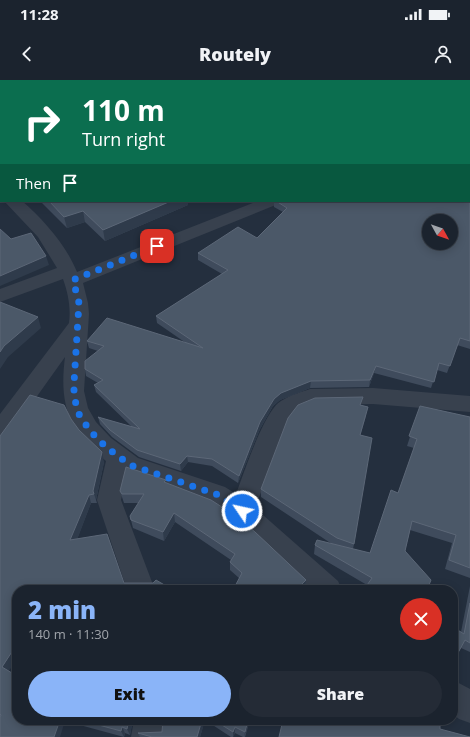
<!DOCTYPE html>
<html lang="en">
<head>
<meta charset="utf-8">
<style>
	body { margin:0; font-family:"Open Sans",sans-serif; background:#242b36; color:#f1f3f6; height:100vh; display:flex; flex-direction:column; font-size:15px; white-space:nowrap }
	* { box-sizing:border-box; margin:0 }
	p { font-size:13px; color:#a0a4aa }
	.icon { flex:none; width:22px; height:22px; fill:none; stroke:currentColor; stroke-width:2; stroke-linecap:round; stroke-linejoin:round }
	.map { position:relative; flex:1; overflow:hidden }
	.side { position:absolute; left:12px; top:505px; width:446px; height:140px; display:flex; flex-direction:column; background:#1b232e; border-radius:16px; box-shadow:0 2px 10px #0003,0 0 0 1px #39404a }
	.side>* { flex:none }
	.top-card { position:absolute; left:0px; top:0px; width:470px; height:122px; box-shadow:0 2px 10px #0003,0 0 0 1px #39404a; background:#0b6e4f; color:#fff; overflow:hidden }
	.needle { width:26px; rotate:130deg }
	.controls { position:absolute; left:422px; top:134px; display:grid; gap:8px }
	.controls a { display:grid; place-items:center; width:36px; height:36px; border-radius:50%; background:#1b232e; box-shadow:0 2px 10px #0003,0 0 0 1px #39404a; font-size:20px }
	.pin { position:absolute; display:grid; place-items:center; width:34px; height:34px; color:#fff; margin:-17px; border-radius:8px; box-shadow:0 2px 6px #0006 }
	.me { position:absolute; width:44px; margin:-22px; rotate:304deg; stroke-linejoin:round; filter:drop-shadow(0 0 3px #0008) }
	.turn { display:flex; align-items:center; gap:14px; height:84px; padding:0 16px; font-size:18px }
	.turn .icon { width:52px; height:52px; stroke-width:2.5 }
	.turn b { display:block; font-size:28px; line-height:34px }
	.then { display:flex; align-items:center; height:38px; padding:0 16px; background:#0003; gap:8px; font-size:15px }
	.round { display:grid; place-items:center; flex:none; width:42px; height:42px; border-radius:21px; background:#242b36 }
	.summary { display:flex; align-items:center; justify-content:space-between; height:68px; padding:0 16px }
	h1 { font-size:24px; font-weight:800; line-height:30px; color:#8ab4f8 }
	.action { display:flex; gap:8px; margin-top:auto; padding:8px 16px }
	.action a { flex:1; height:46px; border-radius:24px; background:#8ab4f8; color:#111; font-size:16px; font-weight:800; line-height:46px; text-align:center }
	.action a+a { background:#242b36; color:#f1f3f6 }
	.status { display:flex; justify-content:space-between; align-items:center; height:28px; padding:0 20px; background:#1b232e; direction:ltr }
	.status svg { height:11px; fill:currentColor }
	header { display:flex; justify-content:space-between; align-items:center; height:52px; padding:0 16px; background:#1b232e; font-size:18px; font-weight:800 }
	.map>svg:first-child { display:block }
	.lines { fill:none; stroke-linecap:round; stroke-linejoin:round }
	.stream { fill:#17263c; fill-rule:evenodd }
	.street { fill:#38414e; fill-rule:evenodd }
	.wall { fill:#3f4b5c }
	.shaded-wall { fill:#2f3b4b }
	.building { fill:#4b5868; stroke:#5c6777; fill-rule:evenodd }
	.route { stroke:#1a73e8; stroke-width:7; stroke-dasharray:0 12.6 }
</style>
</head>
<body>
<div class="status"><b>11:28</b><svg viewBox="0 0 49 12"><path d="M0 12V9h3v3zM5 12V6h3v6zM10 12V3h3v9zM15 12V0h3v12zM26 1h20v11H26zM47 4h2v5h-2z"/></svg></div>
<header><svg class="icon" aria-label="back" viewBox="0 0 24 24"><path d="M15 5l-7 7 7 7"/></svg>Routely<svg class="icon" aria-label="person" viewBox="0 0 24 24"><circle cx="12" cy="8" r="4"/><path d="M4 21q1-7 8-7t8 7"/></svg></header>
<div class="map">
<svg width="470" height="657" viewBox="0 0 470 657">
	<rect width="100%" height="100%" fill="#242f3e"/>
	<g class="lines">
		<rect class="stream" x="0" y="53" width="1" height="2"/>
		<g class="street">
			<rect x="469" y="49" width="1" height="8"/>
			<path d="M4,121H22C44,140 66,165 77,192L258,121H280L278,124L83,203L88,223L89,234L84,311L88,328L96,342L111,358L138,378L225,407L236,414C244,393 264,331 281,321C290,315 301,312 310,309L373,308L470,316V332L373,324L313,325L296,333L286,346L255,428L338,501L342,510H309L256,459L232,439L207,421L127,394L121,420L155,510H127L97,420L106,381C68,351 59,324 65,277L8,357L0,360V334L69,243C71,227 68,213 63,199L0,222V209L57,188L38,157Z"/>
			<polygon points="453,600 470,609 470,643 459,639 453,634"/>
			<polygon points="134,640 164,640 163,657 131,657"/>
		</g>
	</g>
	<g class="wall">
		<polygon points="247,0 470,0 470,45 469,46 469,1 249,1"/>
		<polygon points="470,54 470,269 457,265 447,293 437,290 431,308 374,293 369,307 310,308 280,320 273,326 260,349 238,403 212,386 188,382 181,391 139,377 112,357 100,344 98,337 132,347 96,312 94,305 98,303 86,296 85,289 98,271 89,268 87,261 186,263 157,243 156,236 222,194 198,180 198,173 257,158 283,132 274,127 274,121 469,121"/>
		<polygon points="40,121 188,121 188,125 105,161 85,142 67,148"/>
		<polygon points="361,325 366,336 360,356 354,464 353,469 370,473 398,413 414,368 407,366 420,326 470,337 470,498 445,489 452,463 410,450 405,471 427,510 364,510 367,505 314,474 315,465 332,464 261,417 261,409"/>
		<polygon points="71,339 79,350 104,382 96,420 97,423 91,423 77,459 124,503 173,510 17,510 8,591 17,640 133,640 130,655 125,653 124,657 65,641 0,657 0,356"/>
		<polygon points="166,403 306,500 305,508 239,498 230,490 230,482 231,480 175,442 164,461 133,448 130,436 139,423 124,423 120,411"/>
		<polygon points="470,506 470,572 461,568 461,552"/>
		<polygon points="163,640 250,640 245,657 243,657 235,653 233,657 231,657 205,640 200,657 140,657 138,653 162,652"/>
	</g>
	<g class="shaded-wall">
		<polygon points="1,34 1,41 0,42 0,35"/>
		<polygon points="171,121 188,121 188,125 105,161 103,150"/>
		<polygon points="83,131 85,142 67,148 64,137"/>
		<polygon points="46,176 49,185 0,206 0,196"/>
		<polygon points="38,237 41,248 8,277 0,289 0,272 4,266"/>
		<polygon points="376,286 374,293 369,307 370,300"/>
		<polygon points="311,301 310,308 280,320 273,326 260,349 238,403 239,396 260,342 274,319 281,313"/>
		<polygon points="368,327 366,336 358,364 360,355"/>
		<polygon points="102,372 104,382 96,420 93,411"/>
		<polygon points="187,376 188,382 181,391 180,384"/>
		<polygon points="89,415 91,423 74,468 70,460"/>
		<polygon points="174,433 175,442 164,461 163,452"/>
		<polygon points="306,500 305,508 301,505"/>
		<polygon points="17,564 17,579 7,594 2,587"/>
		<polygon points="60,640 64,640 65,641 60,657 54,657"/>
		<polygon points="129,640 133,640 130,655 127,649"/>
		<polygon points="202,640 205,640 200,657 197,657"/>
		<polygon points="248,640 250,640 244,657 245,652"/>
		<polygon points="122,647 125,653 124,657 121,651"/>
		<polygon points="235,647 235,653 233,657 233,652"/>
	</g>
	<g class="building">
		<polygon points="0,0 145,0 146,1 1,1 1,34 0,35"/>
		<polygon points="260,0 470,0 470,39 469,39 469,1 262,1"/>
		<path d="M469,54H470V261L460,258L450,286L439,283L434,302L376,286L370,300L311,301L281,313L274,319L260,342L239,396L212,379L187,376L180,384L137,370L110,350L98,337L140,349L94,305L103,300L85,289V281L104,266L87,261L107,238L203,268L156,236L228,190L198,173L238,147L257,158L287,128L276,121H469ZM429,141H451V163H429Z"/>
		<polygon points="49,121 171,121 103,150 83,131 64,137"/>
		<polygon points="0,149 11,159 31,153 46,176 0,196"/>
		<polygon points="0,222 38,237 4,266 0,272"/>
		<polygon points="30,315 64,325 71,339 79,350 102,372 93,411 94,414 89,415 70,460 107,454 124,503 153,503 156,500 173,510 17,510 17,564 2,587 17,596 17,640 60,640 54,657 0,657 0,637 1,635 0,634 0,356"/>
		<polygon points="363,317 360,325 368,327 360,355 372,358 354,464 337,458 261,409 288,338 298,325 315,318"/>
		<polygon points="420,326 470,337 470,488 449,480 456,455 412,441 405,471 431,500 427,510 367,510 365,508 372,498 315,465 317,460 370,473 391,410 398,413 417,359 409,356"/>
		<polygon points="126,387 166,400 164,402 211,420 239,438 255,452 306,500 301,505 308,510 233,510 242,493 230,482 235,474 174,433 163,452 131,440 130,436 144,414 122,414 120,411"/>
		<polygon points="470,523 470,563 465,560 453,582 453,547 464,554"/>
		<polygon points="80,640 129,640 127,649 122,647 121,651"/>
		<polygon points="163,640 202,640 197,657 152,657 138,653 162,652"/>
		<polygon points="214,640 248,640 245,652 235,647 233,652"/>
		<polygon points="283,640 440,640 440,649 470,657 279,657"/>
	</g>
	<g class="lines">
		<polyline class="route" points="157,166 73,200 79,223 74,303 74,317 80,337 93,354 106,367 130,385 216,414 242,431"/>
	</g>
</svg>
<div class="controls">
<a><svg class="needle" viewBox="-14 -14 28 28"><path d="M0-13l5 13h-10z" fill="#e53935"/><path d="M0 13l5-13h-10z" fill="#a0a4aa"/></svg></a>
</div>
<div class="pin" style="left:157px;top:166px;background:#d93025"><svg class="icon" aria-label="arrive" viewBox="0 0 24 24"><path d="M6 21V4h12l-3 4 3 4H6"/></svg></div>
<svg class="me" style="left:242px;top:431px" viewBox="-20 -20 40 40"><circle r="17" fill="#1a73e8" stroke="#fff" stroke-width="3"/><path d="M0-11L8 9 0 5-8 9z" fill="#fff"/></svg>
<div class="top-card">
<div class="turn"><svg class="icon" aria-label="right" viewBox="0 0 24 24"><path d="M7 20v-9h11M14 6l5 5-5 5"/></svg><div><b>110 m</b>Turn right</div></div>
<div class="then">Then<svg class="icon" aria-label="arrive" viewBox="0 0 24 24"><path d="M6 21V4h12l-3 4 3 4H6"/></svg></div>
</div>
<section class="side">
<div class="summary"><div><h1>2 min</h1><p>140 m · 11:30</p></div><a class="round" style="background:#d93025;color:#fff"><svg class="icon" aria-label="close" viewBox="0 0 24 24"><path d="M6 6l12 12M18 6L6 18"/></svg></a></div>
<div class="action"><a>Exit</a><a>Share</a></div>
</section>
</div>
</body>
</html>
